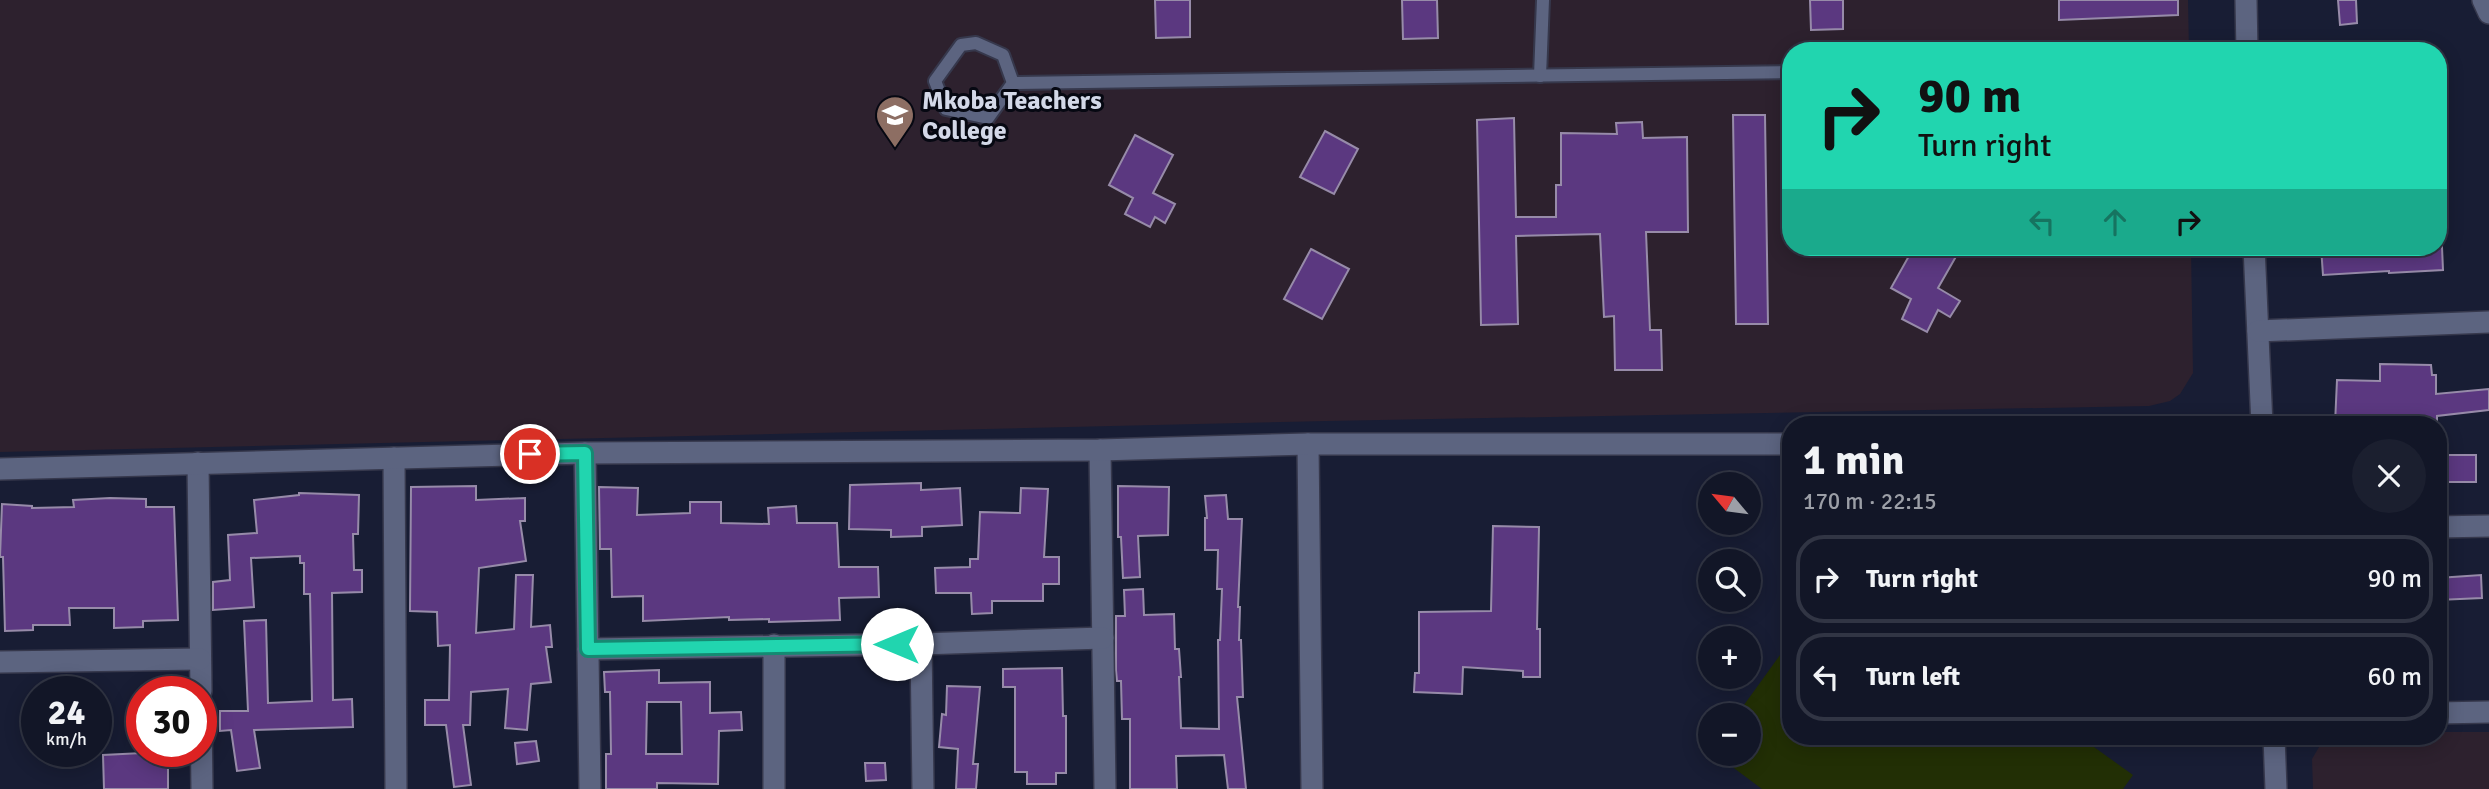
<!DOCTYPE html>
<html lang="en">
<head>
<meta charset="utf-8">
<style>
	body { margin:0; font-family:Signika,sans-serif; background:#1b1f2f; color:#f1f3f6; height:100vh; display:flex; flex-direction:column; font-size:26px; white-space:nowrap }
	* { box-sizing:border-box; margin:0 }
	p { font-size:23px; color:#9c9fa7 }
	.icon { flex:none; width:38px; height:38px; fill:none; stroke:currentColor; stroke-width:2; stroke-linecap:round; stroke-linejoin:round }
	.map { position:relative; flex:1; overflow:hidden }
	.side { position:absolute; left:1782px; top:416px; width:665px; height:329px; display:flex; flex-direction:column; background:#121627; border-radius:28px; box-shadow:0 4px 18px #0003,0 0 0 2px #313544 }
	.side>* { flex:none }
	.banner { position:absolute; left:1782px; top:42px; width:665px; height:214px; border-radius:28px; box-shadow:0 4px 18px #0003,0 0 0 2px #313544; background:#21d5af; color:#111; overflow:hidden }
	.needle { width:46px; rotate:299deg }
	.tools { position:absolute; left:1698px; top:472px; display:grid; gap:14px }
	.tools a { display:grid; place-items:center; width:63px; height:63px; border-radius:50%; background:#121627; box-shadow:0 4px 18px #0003,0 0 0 2px #313544; font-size:35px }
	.speed { position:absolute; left:21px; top:676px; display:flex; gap:14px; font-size:35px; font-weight:700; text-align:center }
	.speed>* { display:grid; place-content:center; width:91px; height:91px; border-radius:50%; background:#121627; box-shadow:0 4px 18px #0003,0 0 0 2px #313544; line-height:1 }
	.speed small { font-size:18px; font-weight:400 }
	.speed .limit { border:10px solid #d22; background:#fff; color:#111 }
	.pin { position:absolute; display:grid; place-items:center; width:60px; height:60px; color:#fff; margin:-30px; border:4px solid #fff; border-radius:50%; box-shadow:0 2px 7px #0007 }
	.me { position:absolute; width:77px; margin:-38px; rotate:270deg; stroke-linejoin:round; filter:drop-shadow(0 0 5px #0008) }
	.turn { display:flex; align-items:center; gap:24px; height:147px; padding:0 21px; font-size:32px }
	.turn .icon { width:91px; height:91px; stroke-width:2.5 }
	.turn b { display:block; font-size:49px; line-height:60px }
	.lanes { display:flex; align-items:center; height:66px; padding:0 21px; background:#0003; justify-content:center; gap:35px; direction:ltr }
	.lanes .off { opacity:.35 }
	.round { display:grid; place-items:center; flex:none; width:74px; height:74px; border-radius:37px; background:#1b1f2f }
	.overview { display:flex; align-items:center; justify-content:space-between; height:119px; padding:0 21px }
	h1 { font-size:42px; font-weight:800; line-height:52px }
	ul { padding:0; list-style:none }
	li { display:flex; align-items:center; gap:21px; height:88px; margin:0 14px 10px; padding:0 7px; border:4px solid #313544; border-radius:28px }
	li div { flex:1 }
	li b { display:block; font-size:26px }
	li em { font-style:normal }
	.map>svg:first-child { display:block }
	.education { fill:#2d212e }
	.green { fill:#222f05 }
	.building { fill:#5b3880; stroke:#978ba9; stroke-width:2; fill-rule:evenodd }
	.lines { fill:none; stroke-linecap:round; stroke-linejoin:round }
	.lane-casing { stroke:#36384c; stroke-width:16 }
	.street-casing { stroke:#36384c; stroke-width:24 }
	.secondary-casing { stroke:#36384c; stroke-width:24 }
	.lane { stroke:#5c6480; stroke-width:12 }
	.street { stroke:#5c6480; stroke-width:21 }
	.secondary { stroke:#5c6480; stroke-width:21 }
	.route-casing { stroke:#158a72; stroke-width:18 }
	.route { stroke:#21d5af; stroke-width:12 }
	.labels { text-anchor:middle; stroke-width:6; stroke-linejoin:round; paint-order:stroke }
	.poi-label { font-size:26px; font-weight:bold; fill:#d3d8e8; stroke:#060812; text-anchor:start }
</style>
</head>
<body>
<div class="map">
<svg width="2489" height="789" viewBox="0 0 2489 789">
	<rect width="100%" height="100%" fill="#181d34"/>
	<g class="education">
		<polygon points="0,0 2188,0 2189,51 1790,51 1790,247 2191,247 2193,373 2180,394 2170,401 2149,406 1327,421 0,452"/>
		<polygon points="2438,732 2489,732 2489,789 2313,789 2312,759 2325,737 2438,737"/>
	</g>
	<polygon class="green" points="1790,641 1790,737 2080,737 2133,775 2123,789 1762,789 1715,754 1748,754 1748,716 1736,716"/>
	<g class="building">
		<polygon points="1155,0 1190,0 1190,37 1156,38"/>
		<polygon points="1402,0 1437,0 1438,38 1403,39"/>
		<polygon points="1810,0 1843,0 1843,29 1811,30"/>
		<polygon points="2059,0 2178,0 2178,15 2059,20"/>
		<polygon points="2338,0 2356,0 2357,23 2340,25"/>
		<polygon points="1733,115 1765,115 1768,324 1736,324"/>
		<polygon points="1514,118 1516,217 1556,217 1556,185 1561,185 1561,133 1617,134 1616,123 1642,122 1643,138 1687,137 1688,232 1646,232 1650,330 1661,330 1662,370 1615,370 1614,316 1604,317 1600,234 1516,236 1518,324 1481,325 1477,120"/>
		<polygon points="1325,131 1358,149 1334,194 1300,177"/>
		<polygon points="1135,135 1173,155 1153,193 1175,204 1165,223 1155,217 1150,227 1125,214 1133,198 1109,185"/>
		<polygon points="1914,247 1947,247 1958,253 1938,288 1960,301 1950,317 1938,310 1927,332 1902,319 1911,299 1891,288"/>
		<polygon points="2321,247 2442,247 2443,270 2389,273 2389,271 2323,275"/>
		<polygon points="1311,249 1349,269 1322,319 1284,299"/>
		<polygon points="2380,364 2431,365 2432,375 2436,375 2436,394 2489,389 2489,410 2437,416 2437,422 2412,422 2413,417 2362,416 2362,425 2335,424 2337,380 2380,381"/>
		<rect x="2438" y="455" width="38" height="27"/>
		<polygon points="921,483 921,490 960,488 962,525 922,527 922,536 891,537 891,530 849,529 850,485"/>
		<polygon points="476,486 476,500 525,498 525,521 520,521 526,561 479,568 476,633 514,629 516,575 533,575 531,627 550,625 552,647 546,647 551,682 531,684 527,730 505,728 508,689 471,692 470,725 463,725 471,785 454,787 446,725 425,725 425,700 449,700 450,645 438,646 437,612 410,611 411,487"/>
		<polygon points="1118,486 1169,487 1168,535 1138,536 1140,577 1123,578 1121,537 1118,537"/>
		<polygon points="599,487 638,488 637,515 690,513 690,502 721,502 721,523 769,524 768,508 796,506 797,523 837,523 839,567 878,567 879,597 839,598 840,620 769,622 769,619 729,620 729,617 643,621 643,596 612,597 611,549 600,549"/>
		<polygon points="1021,488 1048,489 1044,557 1059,557 1059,584 1043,584 1043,601 992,601 992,613 972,614 971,593 936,593 935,568 970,567 970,559 978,559 980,512 1020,513"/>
		<polygon points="299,493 359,495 358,534 353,534 354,570 362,570 362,592 332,593 333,700 352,699 353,727 254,730 260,768 237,771 231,730 220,731 220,711 248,711 244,621 266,620 268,703 312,701 310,594 304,594 304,563 300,563 300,556 251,558 254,607 213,610 213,582 230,580 228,535 257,533 254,500 299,495"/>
		<polygon points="1226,495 1228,519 1242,519 1238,607 1240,607 1239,640 1241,640 1243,697 1237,697 1246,789 1228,789 1224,755 1176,756 1177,789 1130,789 1130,719 1122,719 1121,681 1117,681 1116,670 1116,616 1125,616 1124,590 1143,589 1144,615 1174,614 1175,649 1179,649 1181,677 1179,677 1181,728 1219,729 1218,640 1220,640 1222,589 1217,589 1218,550 1205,550 1205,518 1207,518 1205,496"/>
		<polygon points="110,498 146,499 146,507 174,507 178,620 143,621 143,627 114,628 114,608 69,608 70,625 33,625 33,630 5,631 3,557 0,557 2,504 32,506 32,508 74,507 73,500"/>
		<polygon points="1493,526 1539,527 1537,629 1540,629 1540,677 1523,677 1523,671 1463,667 1462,694 1414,692 1415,673 1419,673 1419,612 1491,611"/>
		<polygon points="2481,575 2482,598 2438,600 2438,578"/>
		<polygon points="1062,668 1063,716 1066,716 1066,773 1056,773 1056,784 1027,784 1027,772 1015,772 1015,687 1003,687 1003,669"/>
		<path d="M659,670V683L710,682V713L741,712L742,730L719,731L718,784L657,783V789H606V754H611L610,692H605L604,672ZM647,702H681L682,754H646Z"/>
		<polygon points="947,686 980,687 973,764 978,764 976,789 956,789 958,749 939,747 942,714 946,715"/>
		<polygon points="536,741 539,761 517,764 515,743"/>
		<polygon points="142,753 142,756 168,756 168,789 104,789 103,755"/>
		<polygon points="865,763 885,763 886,780 866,781"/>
	</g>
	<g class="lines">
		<defs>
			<g id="lane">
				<polygon points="976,43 1003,55 1013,83 988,118 946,109 935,81 961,45"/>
				<polyline points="1540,76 1543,0"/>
				<polyline points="1013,83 1790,72"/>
			</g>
			<g id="street">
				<polyline points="2483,0 2489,13"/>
				<polyline points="1308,444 1312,789"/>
				<polyline points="1100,450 1105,789"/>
				<polyline points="585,453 590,789"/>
				<polyline points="394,458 396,789"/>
				<polyline points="198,463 201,691"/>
				<polyline points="0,469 585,453 1100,450 1308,444 1790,444"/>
				<polyline points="2438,527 2489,526"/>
				<polyline points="921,644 923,789"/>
				<polyline points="588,649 921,644 1103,638"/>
				<polyline points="0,662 200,659"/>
				<polyline points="2438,713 2489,712"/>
				<polyline points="201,715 202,789"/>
				<polyline points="774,789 774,645"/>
			</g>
			<g id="secondary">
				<polyline points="2246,0 2247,51"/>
				<polyline points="2254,247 2262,425"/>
				<polyline points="2258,331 2489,322"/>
				<polyline points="2274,737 2276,789"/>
			</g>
		</defs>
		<use href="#lane" class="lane-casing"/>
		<use href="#street" class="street-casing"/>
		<use href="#secondary" class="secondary-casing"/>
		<use href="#lane" class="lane"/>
		<use href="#street" class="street"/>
		<use href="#secondary" class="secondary"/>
	</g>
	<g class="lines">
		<defs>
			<polyline id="route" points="530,454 585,453 588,649 897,644"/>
		</defs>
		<use href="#route" class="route-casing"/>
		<use href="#route" class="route"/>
	</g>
	<defs>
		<symbol id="university-pin" viewBox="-11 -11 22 30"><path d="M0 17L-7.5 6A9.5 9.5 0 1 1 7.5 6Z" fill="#8d6e63" stroke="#060812"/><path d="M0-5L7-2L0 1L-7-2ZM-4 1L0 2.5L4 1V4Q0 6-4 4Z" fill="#fff"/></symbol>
	</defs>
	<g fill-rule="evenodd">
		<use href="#university-pin" x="873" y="93" width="44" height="60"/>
	</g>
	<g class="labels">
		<g class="poi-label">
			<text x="922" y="109">Mkoba Teachers<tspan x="922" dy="30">College</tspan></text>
		</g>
	</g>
</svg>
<div class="tools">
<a><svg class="needle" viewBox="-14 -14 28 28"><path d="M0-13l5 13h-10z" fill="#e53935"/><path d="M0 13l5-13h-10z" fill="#9c9fa7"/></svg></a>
<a><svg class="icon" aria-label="search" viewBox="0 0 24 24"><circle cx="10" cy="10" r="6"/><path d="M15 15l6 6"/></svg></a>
<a>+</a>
<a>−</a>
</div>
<div class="speed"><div>24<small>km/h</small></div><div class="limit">30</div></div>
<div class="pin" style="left:530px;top:454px;background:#d93025"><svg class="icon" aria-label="arrive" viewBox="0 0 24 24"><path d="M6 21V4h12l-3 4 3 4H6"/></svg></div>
<svg class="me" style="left:897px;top:644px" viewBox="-20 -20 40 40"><circle r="19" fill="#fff"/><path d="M0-13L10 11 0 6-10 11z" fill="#21d5af"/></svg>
<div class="banner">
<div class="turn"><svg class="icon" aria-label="right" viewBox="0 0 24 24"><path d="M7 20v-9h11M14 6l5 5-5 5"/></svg><div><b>90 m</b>Turn right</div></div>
<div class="lanes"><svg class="icon off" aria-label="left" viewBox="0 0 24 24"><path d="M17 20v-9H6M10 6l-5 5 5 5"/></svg><svg class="icon off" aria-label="ahead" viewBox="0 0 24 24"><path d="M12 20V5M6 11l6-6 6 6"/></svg><svg class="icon" aria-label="right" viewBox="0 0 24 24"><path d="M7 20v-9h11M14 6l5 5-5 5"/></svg></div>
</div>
<section class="side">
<div class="overview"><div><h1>1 min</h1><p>170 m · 22:15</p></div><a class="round"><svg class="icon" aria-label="close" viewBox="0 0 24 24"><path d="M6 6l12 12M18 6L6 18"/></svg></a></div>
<ul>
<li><svg class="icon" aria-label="right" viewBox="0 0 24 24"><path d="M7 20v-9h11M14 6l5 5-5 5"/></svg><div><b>Turn right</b></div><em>90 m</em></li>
<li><svg class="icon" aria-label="left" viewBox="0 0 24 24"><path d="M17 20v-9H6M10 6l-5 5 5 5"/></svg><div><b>Turn left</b></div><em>60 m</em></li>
</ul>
</section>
</div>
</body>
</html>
